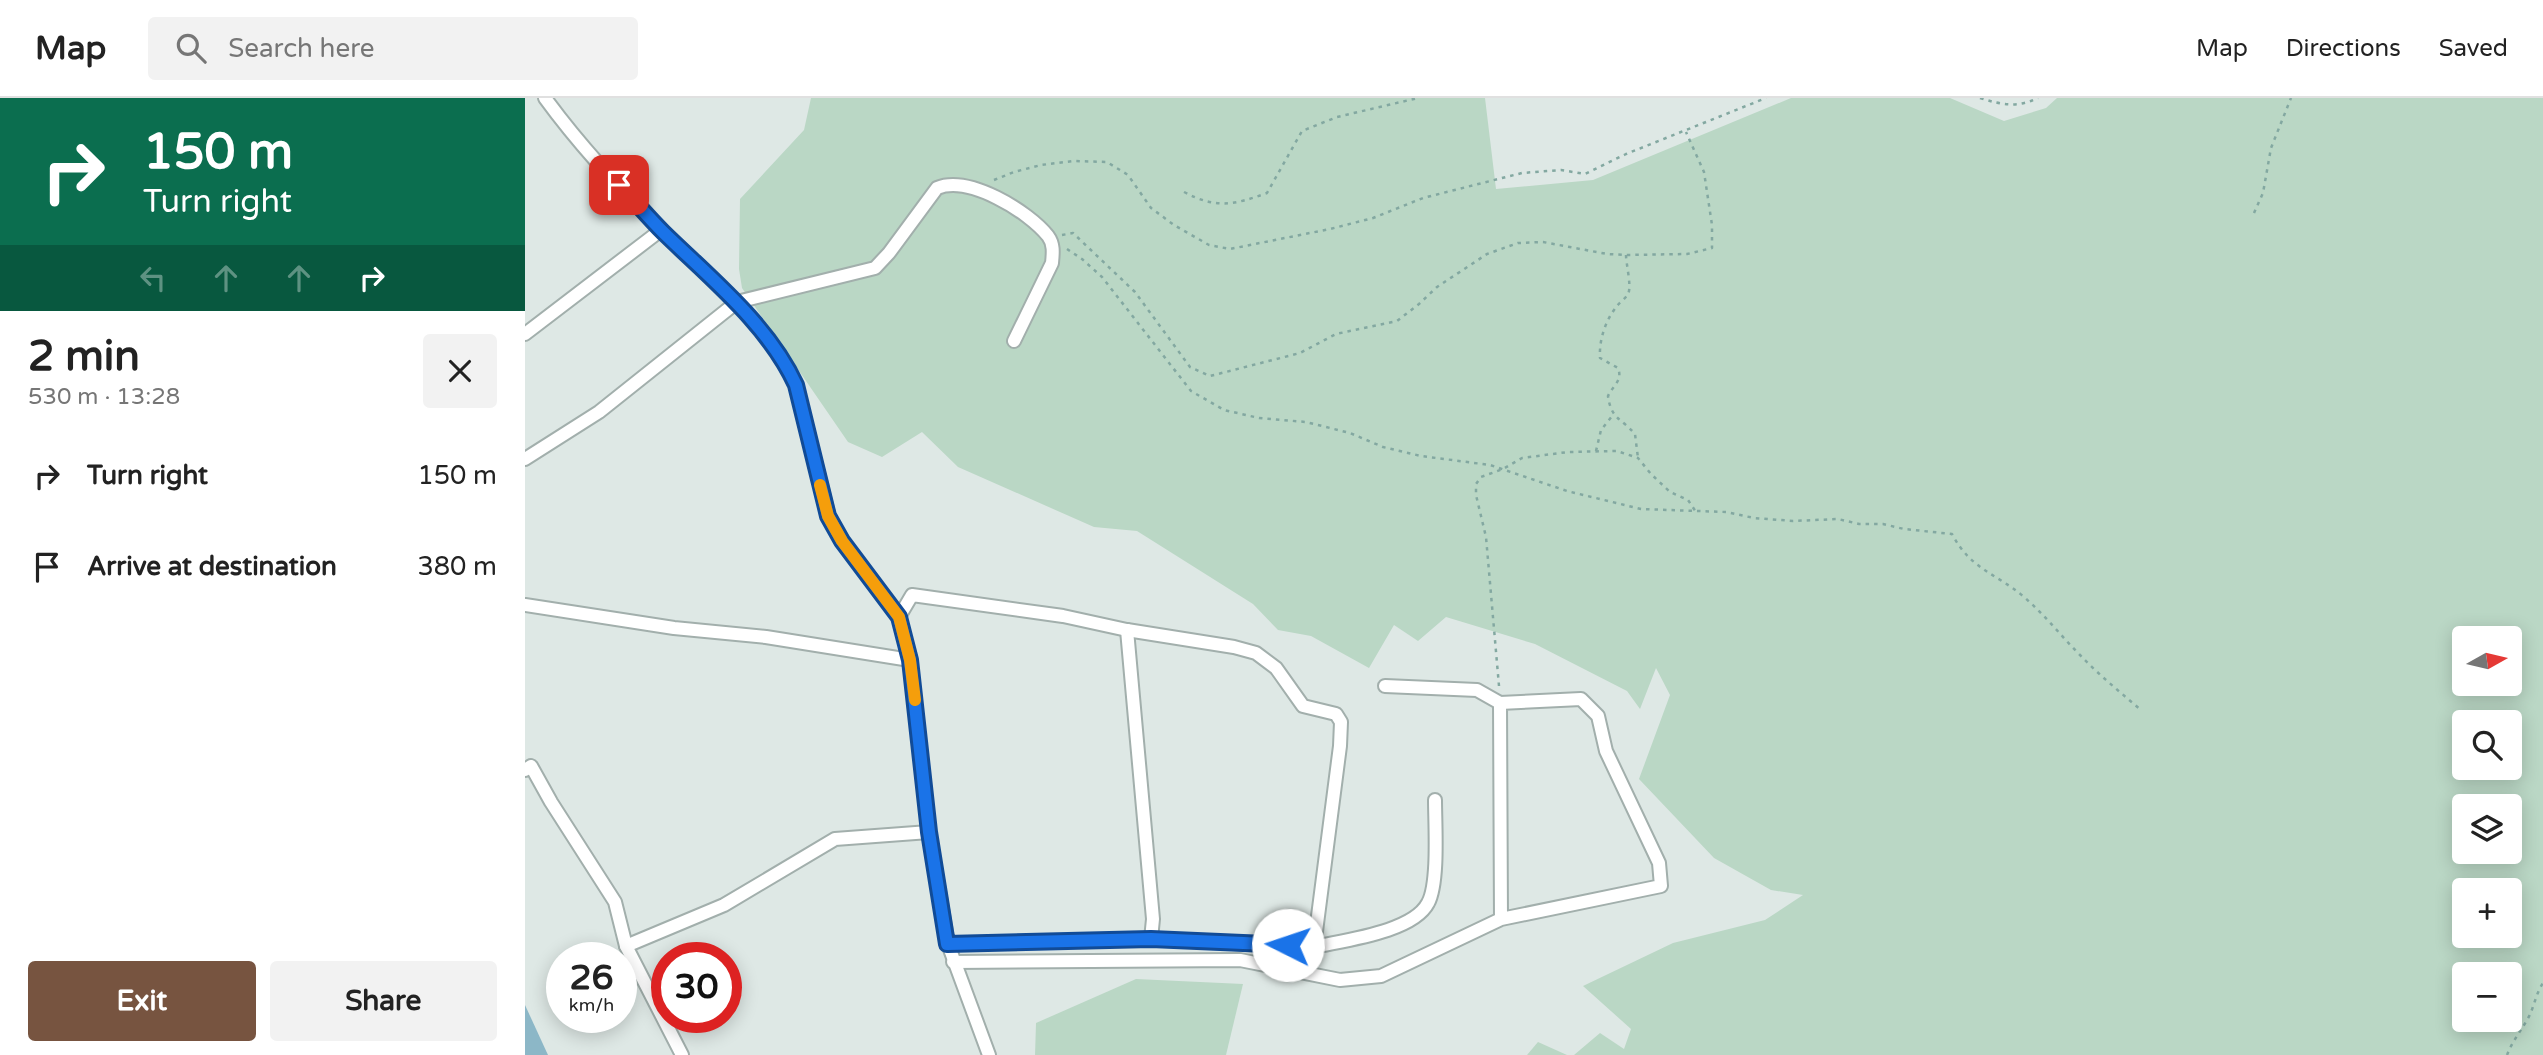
<!DOCTYPE html>
<html lang="en">
<head>
<meta charset="utf-8">
<style>
	body { margin:0; font-family:"Varela Round",sans-serif; background:#f2f2f2; color:#222; height:100vh; display:flex; flex-direction:column; font-size:26px; white-space:nowrap }
	* { box-sizing:border-box; margin:0 }
	p { font-size:23px; color:#767676 }
	.icon { flex:none; width:38px; height:38px; fill:none; stroke:currentColor; stroke-width:2; stroke-linecap:round; stroke-linejoin:round }
	.map { position:relative; flex:1; overflow:hidden }
	.side { display:flex; flex-direction:column; background:#fff; width:525px }
	.side>* { flex:none }
	.hud { background:#0b6e4f; color:#fff; overflow:hidden }
	.needle { width:46px; rotate:82deg }
	.fabs { position:absolute; left:1927px; top:528px; display:grid; gap:14px }
	.fabs a { display:grid; place-items:center; width:70px; height:70px; border-radius:7px; background:#fff; box-shadow:0 4px 18px #0003; font-size:35px }
	.speed { position:absolute; left:21px; top:844px; display:flex; gap:14px; font-size:35px; font-weight:700; text-align:center }
	.speed>* { display:grid; place-content:center; width:91px; height:91px; border-radius:50%; background:#fff; box-shadow:0 4px 18px #0003; line-height:1 }
	.speed small { font-size:18px; font-weight:400 }
	.speed .limit { border:10px solid #d22; background:#fff; color:#111 }
	.pin { position:absolute; display:grid; place-items:center; width:60px; height:60px; color:#fff; margin:-30px; border-radius:14px; box-shadow:0 4px 10px #0006 }
	.me { position:absolute; width:77px; margin:-38px; rotate:274deg; stroke-linejoin:round; filter:drop-shadow(0 0 5px #0008) }
	.turn { display:flex; align-items:center; gap:24px; height:147px; padding:0 28px; font-size:32px }
	.turn .icon { width:91px; height:91px; stroke-width:2.5 }
	.turn b { display:block; font-size:49px; line-height:60px }
	.lanes { display:flex; align-items:center; height:66px; padding:0 28px; background:#0003; justify-content:center; gap:35px; direction:ltr }
	.lanes .off { opacity:.35 }
	.round { display:grid; place-items:center; flex:none; width:74px; height:74px; border-radius:7px; background:#f2f2f2 }
	.head { display:flex; align-items:center; justify-content:space-between; height:119px; padding:0 28px }
	h1 { font-size:42px; font-weight:700; line-height:52px }
	.button { display:flex; gap:14px; margin-top:auto; padding:14px 28px }
	.button a { flex:1; height:80px; border-radius:7px; background:#775440; color:#fff; font-size:28px; font-weight:700; line-height:80px; text-align:center }
	.button a+a { background:#f2f2f2; color:#222 }
	ul { padding:0; list-style:none }
	li { display:flex; align-items:center; gap:21px; height:91px; padding:0 28px }
	li div { flex:1 }
	li b { display:block; font-size:26px }
	li em { font-style:normal }
	header { display:flex; align-items:center; gap:42px; box-sizing:border-box; height:98px; padding:0 35px; background:#fff; border-bottom:2px solid #e0e0e0 }
	header strong { font-size:33px }
	nav { display:flex; gap:38px; margin-inline-start:auto; font-size:24px }
	.search { width:490px; height:63px; background:#f2f2f2; display:flex; align-items:center; gap:18px; box-sizing:border-box; padding:0 24px; border-radius:7px; color:#767676; font-size:26px }
	main { display:flex; flex:1; min-height:0 }
	.map>svg:first-child { display:block }
	.green { fill:#bad7c5; fill-rule:evenodd }
	.water { fill:#8cb7c7 }
	.lines { fill:none; stroke-linecap:round; stroke-linejoin:round }
	.minor-casing { stroke:#a2afac; stroke-width:16 }
	.path { stroke:#83a8a1; stroke-width:2.5; stroke-dasharray:3.5 5; stroke-linecap:butt }
	.minor { stroke:#fff; stroke-width:12 }
	.route-casing { stroke:#114b97; stroke-width:18 }
	.route { stroke:#1a73e8; stroke-width:12 }
	.slow { stroke:#f59e0b; stroke-width:12 }
</style>
</head>
<body>
<header>
<strong>Map</strong>
<div class="search"><svg class="icon" aria-label="search" viewBox="0 0 24 24"><circle cx="10" cy="10" r="6"/><path d="M15 15l6 6"/></svg>Search here</div>
<nav><a>Map</a><a>Directions</a><a>Saved</a></nav>
</header>
<main>
<section class="side">
<div class="hud">
<div class="turn"><svg class="icon" aria-label="right" viewBox="0 0 24 24"><path d="M7 20v-9h11M14 6l5 5-5 5"/></svg><div><b>150 m</b>Turn right</div></div>
<div class="lanes"><svg class="icon off" aria-label="left" viewBox="0 0 24 24"><path d="M17 20v-9H6M10 6l-5 5 5 5"/></svg><svg class="icon off" aria-label="ahead" viewBox="0 0 24 24"><path d="M12 20V5M6 11l6-6 6 6"/></svg><svg class="icon off" aria-label="ahead" viewBox="0 0 24 24"><path d="M12 20V5M6 11l6-6 6 6"/></svg><svg class="icon" aria-label="right" viewBox="0 0 24 24"><path d="M7 20v-9h11M14 6l5 5-5 5"/></svg></div>
</div>
<div class="head"><div><h1>2 min</h1><p>530 m · 13:28</p></div><a class="round"><svg class="icon" aria-label="close" viewBox="0 0 24 24"><path d="M6 6l12 12M18 6L6 18"/></svg></a></div>
<ul>
<li><svg class="icon" aria-label="right" viewBox="0 0 24 24"><path d="M7 20v-9h11M14 6l5 5-5 5"/></svg><div><b>Turn right</b></div><em>150 m</em></li>
<li><svg class="icon" aria-label="arrive" viewBox="0 0 24 24"><path d="M6 21V4h12l-3 4 3 4H6"/></svg><div><b>Arrive at destination</b></div><em>380 m</em></li>
</ul>
<div class="button"><a>Exit</a><a>Share</a></div>
</section>
<div class="map">
<svg width="2018" height="957" viewBox="0 0 2018 957">
	<rect width="100%" height="100%" fill="#dee8e5"/>
	<g class="green">
		<path d="M286,0H960L971,91L1068,82L1266,0H1425L1479,23L1521,10L1532,0H2018V957H1049L1075,935L1099,951L1106,931L1058,888L1148,845L1240,822L1278,797L1246,792L1189,760L1114,681L1145,597L1131,570L1115,611L1102,593L1010,546L921,519L893,543L869,527L844,570L786,538L753,532L728,506L612,433L569,429L433,369L397,334L357,359L323,344L217,190L214,171L215,101L279,32ZM1939,541H1984V586H1939ZM1939,625H1984V670H1939ZM1939,709H1984V754H1939ZM1939,793H1984V838H1939ZM1939,877H1984V922H1939Z"/>
		<polygon points="611,881 718,886 701,957 510,957 511,925"/>
		<polygon points="1013,944 1042,957 1002,957"/>
	</g>
	<polygon class="water" points="0,907 23,957 0,957"/>
	<g class="lines">
		<defs>
			<g id="minor">
				<path d="M20,0C55,48 96,92 138,133C185,180 242,225 271,287L304,419L317,443L374,519L385,562"/>
				<polyline points="0,236 136,132"/>
				<path d="M0,361L74,314L212,204L350,170L364,155L412,90C444,77 503,113 523,138C529,146 528,155 527,165L489,243"/>
				<polyline points="0,507 149,530 241,539 385,562 404,734 423,846 464,957"/>
				<polyline points="374,519 387,497 538,518 602,532 709,549 731,555 751,570 778,608 811,616 816,624 815,648 789,849 626,841 423,846"/>
				<polyline points="602,532 628,821 626,841"/>
				<polyline points="860,588 952,592 975,605"/>
				<polyline points="0,672 6,668 26,704 90,804 101,848 157,957"/>
				<polyline points="101,848 199,807 310,741 404,734"/>
				<path d="M789,849C820,842 888,834 903,805C914,785 910,726 910,702"/>
				<polyline points="428,864 715,862 815,882 856,878 976,821 1136,788 1134,765 1081,653 1073,618 1056,601 975,605 976,821"/>
			</g>
		</defs>
		<use href="#minor" class="minor-casing"/>
		<g class="path">
			<path d="M1455,0C1477,7 1492,10 1513,0"/>
			<polyline points="469,82 489,74 516,67 548,63 582,64 603,77 626,110 649,127 684,147 705,151 805,131 848,120 898,100 997,75 1036,72 1060,76 1101,56 1241,0"/>
			<path d="M659,94C691,111 709,107 742,95L777,33L812,19L893,0"/>
			<polyline points="1729,115 1738,95 1746,50 1766,0"/>
			<polyline points="537,137 548,135 610,194 665,269 685,278 775,255 811,236 872,223 894,206 912,189 962,156 993,145 1018,144 1082,156 1101,157 1162,156 1187,150 1187,127 1179,74 1161,34"/>
			<path d="M542,151L557,161L577,179L666,293L699,312L734,320L781,324L825,335L858,349L896,358L965,367L1042,393L1116,411L1201,414L1229,420L1268,423L1313,421L1334,426H1358L1379,431L1427,436C1446,472 1471,475 1499,499C1520,517 1536,538 1555,557C1574,577 1595,594 1616,612"/>
			<path d="M1101,157C1101,166 1107,189 1103,196C1101,200 1095,204 1092,208C1080,223 1074,242 1075,260L1093,270C1098,283 1088,287 1083,298C1086,321 1096,320 1110,336L1113,360"/>
			<polyline points="1071,353 1076,332 1088,317"/>
			<polyline points="974,588 961,439 951,397 951,386 956,379 978,371 997,360 1043,354 1092,353 1113,360 1126,376 1145,394 1163,402 1171,414"/>
			<path d="M1982,957C1987,944 1995,934 2002,922C2009,911 2010,897 2018,885"/>
		</g>
		<use href="#minor" class="minor"/>
	</g>
	<g class="lines">
		<defs>
			<path id="route" d="M94,87C109,102 123,119 138,134C185,180 243,226 271,287L303,418L317,443L374,519L385,562L404,734L422,846L626,841L763,847"/>
		</defs>
		<use href="#route" class="route-casing"/>
		<use href="#route" class="route"/>
		<polyline class="slow" points="295,387 303,418 317,443 374,519 385,562 390,602"/>
	</g>
</svg>
<div class="fabs">
<a><svg class="needle" viewBox="-14 -14 28 28"><path d="M0-13l5 13h-10z" fill="#e53935"/><path d="M0 13l5-13h-10z" fill="#767676"/></svg></a>
<a><svg class="icon" aria-label="search" viewBox="0 0 24 24"><circle cx="10" cy="10" r="6"/><path d="M15 15l6 6"/></svg></a>
<a><svg class="icon" aria-label="layers" viewBox="0 0 24 24"><path d="M12 4l9 5-9 5-9-5zM3 14l9 5 9-5"/></svg></a>
<a>+</a>
<a>−</a>
</div>
<div class="speed"><div>26<small>km/h</small></div><div class="limit">30</div></div>
<div class="pin" style="left:94px;top:87px;background:#d93025"><svg class="icon" aria-label="arrive" viewBox="0 0 24 24"><path d="M6 21V4h12l-3 4 3 4H6"/></svg></div>
<svg class="me" style="left:763px;top:847px" viewBox="-20 -20 40 40"><circle r="19" fill="#fff"/><path d="M0-13L10 11 0 6-10 11z" fill="#1a73e8"/></svg>
</div>
</main>
</body>
</html>
